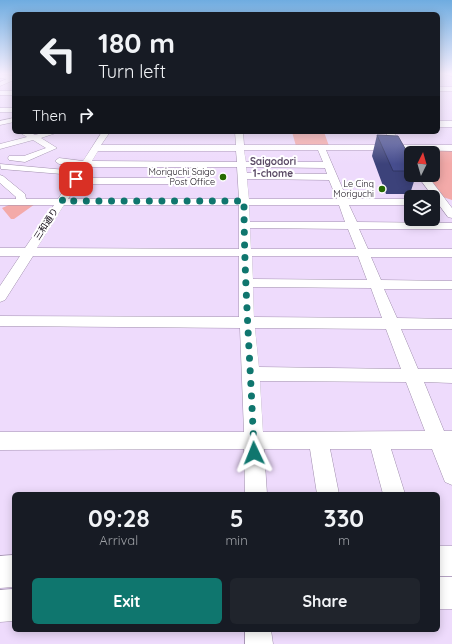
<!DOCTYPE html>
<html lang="en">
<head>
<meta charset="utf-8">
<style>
	body { margin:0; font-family:Quicksand,"Noto Sans JP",sans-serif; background:#20242c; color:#f1f3f6; height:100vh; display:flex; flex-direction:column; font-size:15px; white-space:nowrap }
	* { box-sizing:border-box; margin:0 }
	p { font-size:13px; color:#9ea1a6 }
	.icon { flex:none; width:22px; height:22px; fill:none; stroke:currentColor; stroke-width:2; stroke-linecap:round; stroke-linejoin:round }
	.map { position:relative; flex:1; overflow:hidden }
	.sheet { position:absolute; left:12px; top:492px; width:428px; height:140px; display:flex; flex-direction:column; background:#171b24; border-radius:6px; box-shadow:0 2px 10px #0003 }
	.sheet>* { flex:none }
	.banner { position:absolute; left:12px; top:12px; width:428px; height:122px; border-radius:6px; box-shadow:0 2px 10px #0003; background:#171b24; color:#f1f3f6; overflow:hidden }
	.needle { width:26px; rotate:5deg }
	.fabs { position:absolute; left:404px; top:146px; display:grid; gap:8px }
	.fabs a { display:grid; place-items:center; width:36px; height:36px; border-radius:6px; background:#171b24; box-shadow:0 2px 10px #0003; font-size:20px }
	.pin { position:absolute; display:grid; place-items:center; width:34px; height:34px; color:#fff; margin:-17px; border-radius:8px; box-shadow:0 2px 6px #0006 }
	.me { position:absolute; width:44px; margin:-22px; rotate:358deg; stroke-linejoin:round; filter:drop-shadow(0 0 3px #0008) }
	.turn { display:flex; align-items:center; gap:14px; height:84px; padding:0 20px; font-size:18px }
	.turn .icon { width:52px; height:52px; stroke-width:2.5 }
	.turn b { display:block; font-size:28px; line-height:34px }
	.then { display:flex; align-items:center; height:38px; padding:0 20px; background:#0003; gap:8px; font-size:15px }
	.eta { display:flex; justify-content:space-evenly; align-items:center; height:68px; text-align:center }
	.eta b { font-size:24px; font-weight:700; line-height:28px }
	.action { display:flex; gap:8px; margin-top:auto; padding:8px 20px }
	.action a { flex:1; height:46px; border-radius:6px; background:#0f766e; color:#fff; font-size:16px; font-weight:700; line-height:46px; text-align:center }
	.action a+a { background:#20242c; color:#f1f3f6 }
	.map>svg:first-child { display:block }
	.green { fill:#f3aaa9 }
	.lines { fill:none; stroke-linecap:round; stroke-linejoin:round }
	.minor-casing { stroke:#a18fae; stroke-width:1 }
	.tertiary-casing { stroke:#a18fae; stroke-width:1 }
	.minor { fill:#fff; fill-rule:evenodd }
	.tertiary { fill:#fff; fill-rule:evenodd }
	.wall { fill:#3c427a }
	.building { fill:#464d8e; stroke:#313663 }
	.route { stroke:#0f766e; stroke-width:7; stroke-dasharray:0 12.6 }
	.poi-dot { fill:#256a00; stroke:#fff; stroke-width:1.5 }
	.labels { text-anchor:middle; stroke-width:4; stroke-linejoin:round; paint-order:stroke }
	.far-poi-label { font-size:9px; fill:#17101b; stroke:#fff; text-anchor:end }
	.far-street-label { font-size:9px; fill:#17101b; stroke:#fff }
	.far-neighbourhood-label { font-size:10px; font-weight:bold; fill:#594964; stroke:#fff }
</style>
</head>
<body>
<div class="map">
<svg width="452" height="644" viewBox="0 0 452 644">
	<rect width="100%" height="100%" fill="#eedbfc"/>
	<g class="green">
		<polygon points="292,132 324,132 329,146 296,146"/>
		<polygon points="408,149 452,150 452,200 443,197 426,175 433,175 433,153 411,153 411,157 407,151"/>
		<polygon points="11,204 35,204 14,219 11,219 2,208"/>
	</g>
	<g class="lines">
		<defs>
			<g id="minor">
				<polygon points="443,74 452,74 452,76"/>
				<polygon points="14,76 14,80 0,86 0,82"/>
				<rect x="438" y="87" width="14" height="4"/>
				<rect x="0" y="91" width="14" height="4"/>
				<rect x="0" y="108" width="14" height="4"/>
				<polygon points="14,118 14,122 0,125 0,121"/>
				<polygon points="19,132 29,132 35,135 46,132 59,132 41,138 57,148 25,162 9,160 8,158 9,156 24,156 46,148 33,140 0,149 0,144 27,137"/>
				<path d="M102,132H110L101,145H236L235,132H243L244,145H395L385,132H393L403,145H452V151L407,150L411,155V164L408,163L399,150H326L347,199H411V205H349L357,222L452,223V229H359L368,249H452V257H371L381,280L452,281V289H384L397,318L452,319V329H401L418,369H452V383L424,382L444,431H452V485L445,482L432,449H391L405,494H383L371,449H330L339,494H317L310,449H264L267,494H245L244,449L0,450V432H244L240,328L0,326V316L239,317V256H33L5,300L0,302V286L20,256H0V248H25L54,205H0V199H16V197L0,183V175L3,176L25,194L26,199H58L74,175L1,169L0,164L77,171L80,166L59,164L55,161L59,158L83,161ZM244,150H318L323,162H246ZM98,151H236L237,162L92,161ZM88,167H198L197,178H81ZM207,167H237L239,199H68L78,184H201L206,181ZM246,167L325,168L327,174L247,173ZM247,179L329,180L337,199H249ZM64,205H239V249L37,248ZM249,205H339L345,222H250ZM250,228L348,229L356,249H251ZM252,256H358L367,280L253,279ZM253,287L371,288L382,318L254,317ZM255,328L386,329L401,369L259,367ZM260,381L406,382L425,431L263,432Z"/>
				<polygon points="417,175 427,175 452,208 452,218 448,217"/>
				<polygon points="245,630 271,630 273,644 245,644"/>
			</g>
			<g id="tertiary">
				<polygon points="0,74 14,76 14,80 0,78"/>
				<rect x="438" y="121" width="14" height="6"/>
				<rect x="438" y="546" width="14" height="30"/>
				<polygon points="14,555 14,587 0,588 0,556"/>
				<rect x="438" y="577" width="14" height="32"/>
				<polygon points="14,589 14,621 0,622 0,590"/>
			</g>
		</defs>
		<use href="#minor" class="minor-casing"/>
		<use href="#tertiary" class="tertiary-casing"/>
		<use href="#minor" class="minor"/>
		<use href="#tertiary" class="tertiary"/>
	</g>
	<polygon class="wall" points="377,135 411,159 411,175 416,175 410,194 386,194 372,156"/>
	<polygon class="building" points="377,135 398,136 411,159 411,171 393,171"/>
	<linearGradient id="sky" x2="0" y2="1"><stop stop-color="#6face0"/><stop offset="0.45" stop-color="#f7effe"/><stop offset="1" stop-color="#f7effe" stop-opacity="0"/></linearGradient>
	<rect width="452" height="164" fill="url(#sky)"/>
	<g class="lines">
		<path class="route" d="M76,179L62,201H244C244,285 251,369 254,453"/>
	</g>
	<g class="poi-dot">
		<circle cx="223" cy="177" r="4"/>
		<circle cx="382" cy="189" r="4"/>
	</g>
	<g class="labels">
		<g class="far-poi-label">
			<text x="215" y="175">Moriguchi Saigo<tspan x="215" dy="10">Post Office</tspan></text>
			<text x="374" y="187">Le Cinq<tspan x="374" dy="10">Moriguchi</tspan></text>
		</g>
		<g class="far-street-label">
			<text transform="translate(46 224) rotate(-57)" y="3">三和通り</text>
		</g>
		<g class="far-neighbourhood-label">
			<text x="273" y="165">Saigodori<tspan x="273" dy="12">1-chome</tspan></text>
		</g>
	</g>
</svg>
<div class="fabs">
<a><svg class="needle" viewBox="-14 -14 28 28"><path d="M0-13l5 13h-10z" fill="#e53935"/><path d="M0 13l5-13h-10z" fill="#9ea1a6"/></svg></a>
<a><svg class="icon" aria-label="layers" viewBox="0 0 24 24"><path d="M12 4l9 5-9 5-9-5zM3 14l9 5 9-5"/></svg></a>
</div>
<div class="pin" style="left:76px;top:179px;background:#d93025"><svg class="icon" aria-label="arrive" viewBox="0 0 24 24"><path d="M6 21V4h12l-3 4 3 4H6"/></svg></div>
<svg class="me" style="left:254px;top:453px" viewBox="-20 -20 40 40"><path d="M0-17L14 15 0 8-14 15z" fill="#0f766e" stroke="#fff" stroke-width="4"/></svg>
<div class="banner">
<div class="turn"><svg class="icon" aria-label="left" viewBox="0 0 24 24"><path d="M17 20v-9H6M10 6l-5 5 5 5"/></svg><div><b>180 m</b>Turn left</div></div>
<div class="then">Then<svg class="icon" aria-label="right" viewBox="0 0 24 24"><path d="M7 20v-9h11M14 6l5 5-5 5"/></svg></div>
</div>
<section class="sheet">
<div class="eta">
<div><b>09:28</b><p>Arrival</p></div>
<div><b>5</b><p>min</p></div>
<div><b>330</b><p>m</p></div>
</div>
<div class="action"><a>Exit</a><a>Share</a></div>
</section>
</div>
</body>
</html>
